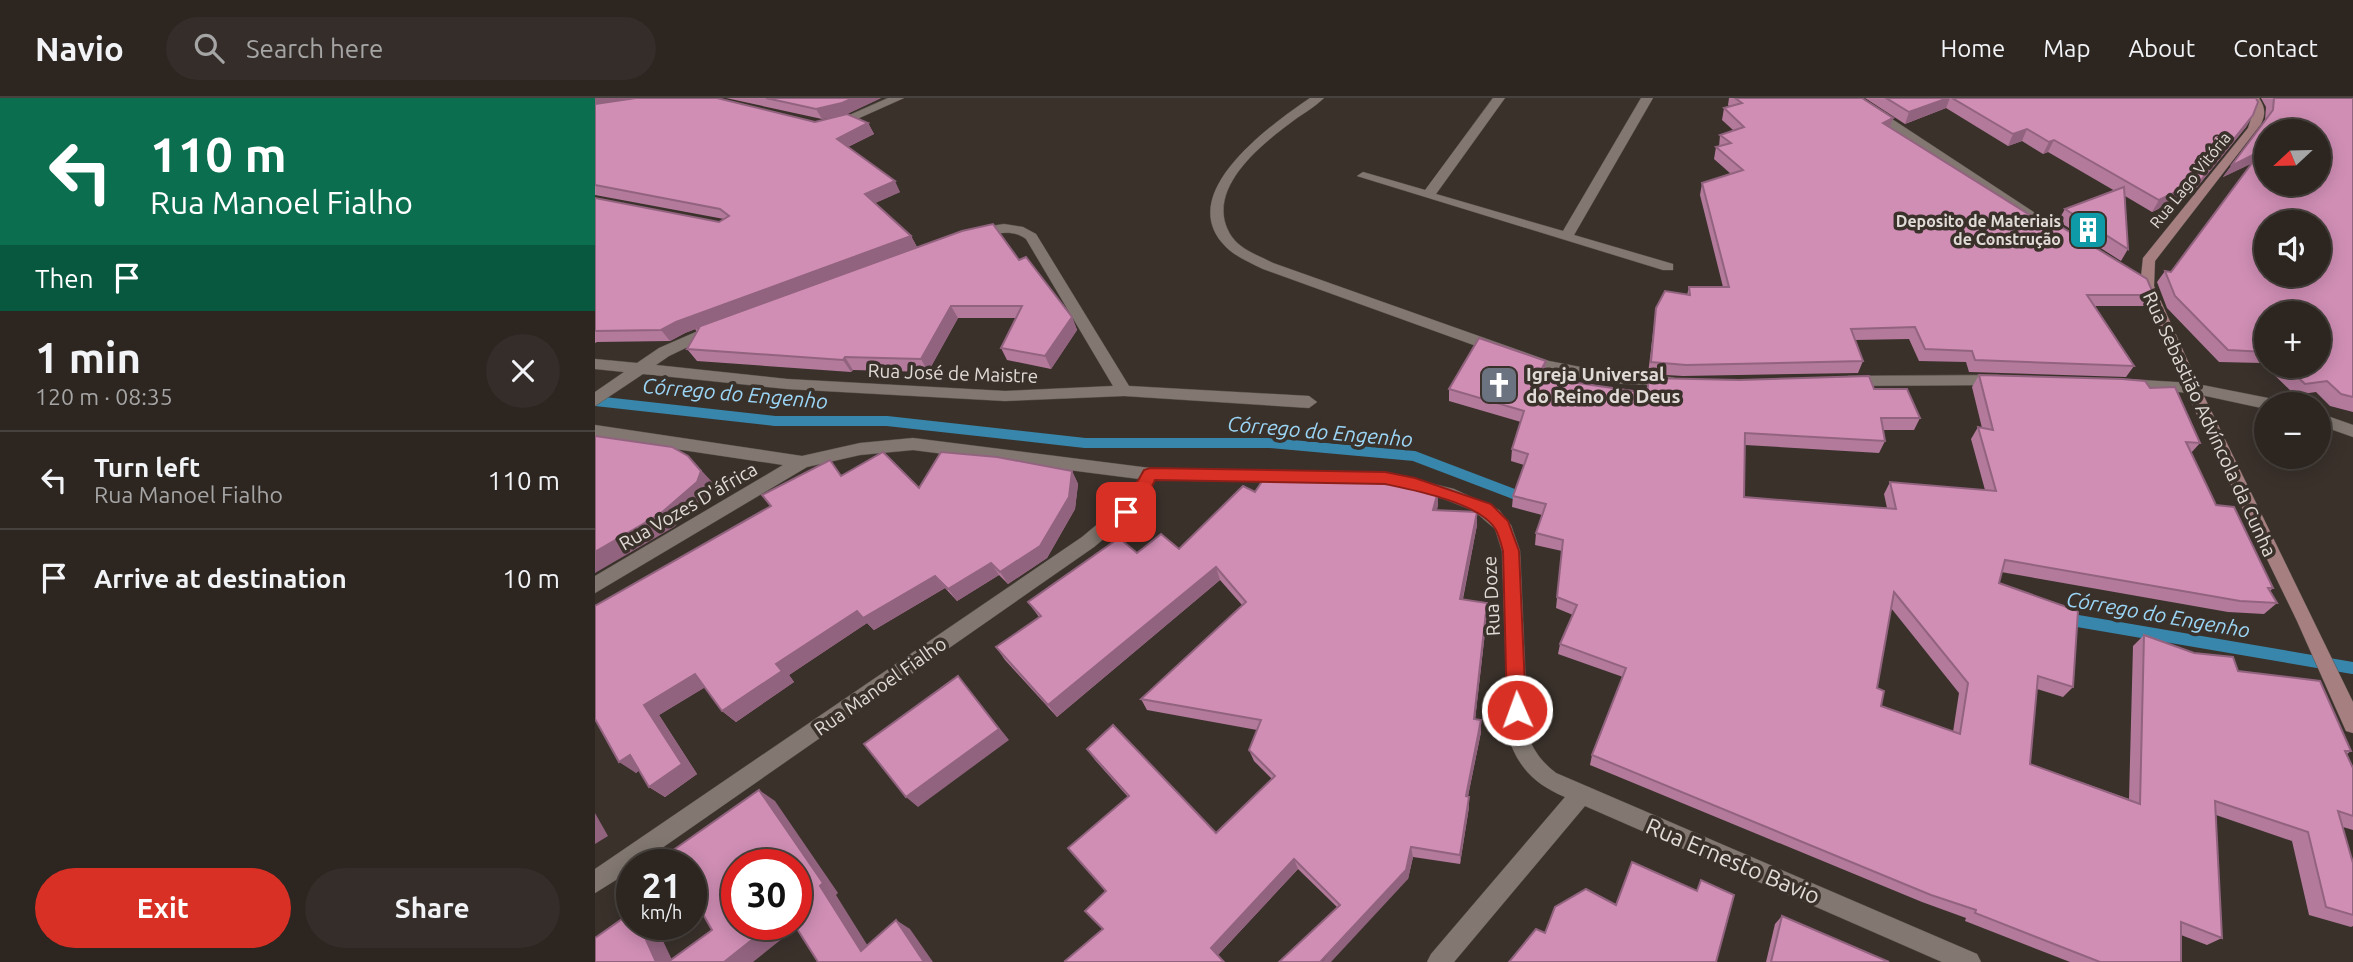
<!DOCTYPE html>
<html lang="en">
<head>
<meta charset="utf-8">
<style>
	body { margin:0; font-family:Ubuntu,sans-serif; background:#342d29; color:#f1f3f6; height:100vh; display:flex; flex-direction:column; font-size:26px; white-space:nowrap }
	* { box-sizing:border-box; margin:0 }
	p { font-size:23px; color:#a6a5a5 }
	.icon { flex:none; width:38px; height:38px; fill:none; stroke:currentColor; stroke-width:2; stroke-linecap:round; stroke-linejoin:round }
	.map { position:relative; flex:1; overflow:hidden }
	.drawer { display:flex; flex-direction:column; background:#2c2520; width:595px }
	.drawer>* { flex:none }
	.guide { background:#0b6e4f; color:#fff; overflow:hidden }
	.needle { width:46px; rotate:248deg }
	.tools { position:absolute; left:1659px; top:21px; display:grid; gap:14px }
	.tools a { display:grid; place-items:center; width:77px; height:77px; border-radius:50%; background:#2c2520; box-shadow:0 4px 18px #0003,0 0 0 2px #48423e; font-size:35px }
	.speed { position:absolute; left:21px; top:751px; display:flex; gap:14px; font-size:35px; font-weight:700; text-align:center }
	.speed>* { display:grid; place-content:center; width:91px; height:91px; border-radius:50%; background:#2c2520; box-shadow:0 4px 18px #0003,0 0 0 2px #48423e; line-height:1 }
	.speed small { font-size:18px; font-weight:400 }
	.speed .limit { border:10px solid #d22; background:#fff; color:#111 }
	.pin { position:absolute; display:grid; place-items:center; width:60px; height:60px; color:#fff; margin:-30px; border-radius:14px; box-shadow:0 4px 10px #0006 }
	.me { position:absolute; width:77px; margin:-38px; rotate:358deg; stroke-linejoin:round; filter:drop-shadow(0 0 5px #0008) }
	.turn { display:flex; align-items:center; gap:24px; height:147px; padding:0 35px; font-size:32px }
	.turn .icon { width:91px; height:91px; stroke-width:2.5 }
	.turn b { display:block; font-size:49px; line-height:60px }
	.then { display:flex; align-items:center; height:66px; padding:0 35px; background:#0003; gap:14px; font-size:26px }
	.round { display:grid; place-items:center; flex:none; width:74px; height:74px; border-radius:37px; background:#342d29 }
	.head { display:flex; align-items:center; justify-content:space-between; height:119px; padding:0 35px }
	h1 { font-size:42px; font-weight:600; line-height:52px }
	.cta { display:flex; gap:14px; margin-top:auto; padding:14px 35px }
	.cta a { flex:1; height:80px; border-radius:42px; background:#d93025; color:#fff; font-size:28px; font-weight:600; line-height:80px; text-align:center }
	.cta a+a { background:#342d29; color:#f1f3f6 }
	ul { padding:0; list-style:none }
	li { display:flex; align-items:center; gap:21px; height:98px; padding:0 35px; border-top:2px solid #48423e }
	li div { flex:1 }
	li b { display:block; font-size:26px }
	li em { font-style:normal }
	header { display:flex; align-items:center; gap:42px; box-sizing:border-box; height:98px; padding:0 35px; background:#2c2520; border-bottom:2px solid #48423e }
	header strong { font-size:33px }
	nav { display:flex; gap:38px; margin-inline-start:auto; font-size:24px }
	.search { width:490px; height:63px; background:#342d29; display:flex; align-items:center; gap:18px; box-sizing:border-box; padding:0 24px; border-radius:38px; color:#a6a5a5; font-size:26px }
	main { display:flex; flex:1; min-height:0 }
	.map>svg:first-child { display:block }
	.lines { fill:none; stroke-linecap:round; stroke-linejoin:round }
	.stream-far1 { stroke:#3886ab; stroke-width:10 }
	.stream { stroke:#3886ab; stroke-width:12 }
	.street-casing { stroke:#574f4a; stroke-width:1 }
	.secondary-casing { stroke:#574f4a; stroke-width:1 }
	.street { fill:#827871; fill-rule:evenodd }
	.secondary { fill:#a67f81; fill-rule:evenodd }
	.wall { fill:#b37a9c; fill-rule:evenodd }
	.shaded-wall { fill:#92637f }
	.building { fill:#d08eb5; stroke:#92637f; stroke-width:2; fill-rule:evenodd }
	.route { fill:#d93025; stroke:#8d1f18; stroke-width:2 }
	.labels { text-anchor:middle; stroke-width:7; stroke-linejoin:round; paint-order:stroke }
	.far-street-label { font-size:16px; fill:#e1dbd7; stroke:#3a312b }
	.far-poi-label { font-size:16px; font-weight:bold; fill:#e1dbd7; stroke:#3a312b; text-anchor:end }
	.street-label { font-size:19px; fill:#e1dbd7; stroke:#3a312b }
	.poi-label { font-size:19px; font-weight:bold; fill:#e1dbd7; stroke:#3a312b; text-anchor:start }
	.water-label { font-size:21px; font-style:italic; fill:#9bd5f5; stroke:#3a312b }
	.near-street-label { font-size:23px; fill:#e1dbd7; stroke:#3a312b }
</style>
</head>
<body>
<header>
<strong>Navio</strong>
<div class="search"><svg class="icon" aria-label="search" viewBox="0 0 24 24"><circle cx="10" cy="10" r="6"/><path d="M15 15l6 6"/></svg>Search here</div>
<nav><a>Home</a><a>Map</a><a>About</a><a>Contact</a></nav>
</header>
<main>
<section class="drawer">
<div class="guide">
<div class="turn"><svg class="icon" aria-label="left" viewBox="0 0 24 24"><path d="M17 20v-9H6M10 6l-5 5 5 5"/></svg><div><b>110 m</b>Rua Manoel Fialho</div></div>
<div class="then">Then<svg class="icon" aria-label="arrive" viewBox="0 0 24 24"><path d="M6 21V4h12l-3 4 3 4H6"/></svg></div>
</div>
<div class="head"><div><h1>1 min</h1><p>120 m · 08:35</p></div><a class="round"><svg class="icon" aria-label="close" viewBox="0 0 24 24"><path d="M6 6l12 12M18 6L6 18"/></svg></a></div>
<ul>
<li><svg class="icon" aria-label="left" viewBox="0 0 24 24"><path d="M17 20v-9H6M10 6l-5 5 5 5"/></svg><div><b>Turn left</b><p>Rua Manoel Fialho</p></div><em>110 m</em></li>
<li><svg class="icon" aria-label="arrive" viewBox="0 0 24 24"><path d="M6 21V4h12l-3 4 3 4H6"/></svg><div><b>Arrive at destination</b></div><em>10 m</em></li>
</ul>
<div class="cta"><a>Exit</a><a>Share</a></div>
</section>
<div class="map">
<svg width="1758" height="864" viewBox="0 0 1758 864">
	<rect width="100%" height="100%" fill="#3a312b"/>
	<g class="lines">
		<polyline class="stream-far1" points="0,303 180,323 292,323 490,345 675,345 819,358 932,401"/>
		<polyline class="stream" points="1471,521 1758,570"/>
		<defs>
			<g id="street">
				<polygon points="293,0 309,0 242,30 232,27"/>
				<path d="M715,0H729C719,10 705,17 694,26C663,49 607,95 637,139C646,152 665,158 678,165L954,263L1012,274L1075,279L1080,280L1083,284L1080,288L1012,285L945,271L668,171C656,165 641,159 631,149C577,96 677,26 715,0Z"/>
				<polygon points="898,0 910,0 841,96 968,133 1046,0 1058,0 979,137 1078,166 1078,172 1068,172 762,78 768,74 830,92"/>
				<polygon points="1251,0 1265,0 1469,134 1462,138 1457,137"/>
				<path d="M409,126L428,129L441,136L534,288L714,298L722,304L714,310L529,298L410,303L192,291L48,276L0,308V294L29,274L0,271V261L42,265L64,250L119,226L126,231L124,234L74,258L61,267L192,281L410,293L518,288L431,141C410,125 385,146 371,135L378,131Z"/>
				<polygon points="1404,277 1412,282 1404,287 1253,288 1245,283 1253,278"/>
				<polygon points="1530,281 1597,285 1673,300 1681,306 1671,306 1671,311 1597,295 1525,290 1522,286 1525,282"/>
				<polygon points="1724,315 1758,327 1758,339 1724,327"/>
				<path d="M0,327L207,358L265,345L318,340L555,370L790,374L859,391L904,412L916,427L925,453L933,638C939,654 948,665 961,675L1382,856L1386,864H1347L990,708L859,864H832L836,856L970,699C940,686 923,670 913,638L907,453L900,431L879,413L849,401L790,386L560,382L535,419L499,449L44,766H37V772L0,795V771L487,439L523,409L544,381L318,352L265,357L212,369L0,495V478L188,367L0,339Z"/>
			</g>
			<path id="secondary" d="M1652,0H1664C1670,9 1671,16 1666,26L1560,163L1559,188L1605,290L1758,604V635L1751,633L1702,523L1589,290L1545,188L1548,160L1653,30L1658,15Z"/>
		</defs>
		<use href="#street" class="street-casing"/>
		<use href="#secondary" class="secondary-casing"/>
		<use href="#street" class="street"/>
		<use href="#secondary" class="secondary"/>
	</g>
	<g class="wall">
		<polygon points="0,0 220,24 273,25 279,36 253,49 305,94 280,105 316,138 322,149 214,189 424,162 477,219 482,232 456,271 412,262 406,250 421,220 363,220 333,274 258,272 256,274 102,263 92,251 102,234 100,231 90,235 75,243 2,244 0,245 0,100 124,124 129,121 0,97"/>
		<polygon points="131,0 286,0 252,16 227,21"/>
		<polygon points="1134,0 1267,0 1295,29 1559,197 1551,208 1500,208 1539,268 1531,279 1374,274 1371,264 1324,263 1314,241 1260,242 1268,263 1263,275 1088,278 1053,276 1061,210 1092,197 1094,189 1128,189 1105,97 1107,85 1136,76 1119,61 1121,49 1124,49 1125,37 1138,32 1127,22 1129,10 1135,9 1133,7"/>
		<polygon points="1270,0 1661,0 1658,17 1651,29 1598,94 1557,114 1530,98 1533,151 1526,163 1463,123 1470,111 1520,93 1453,54 1448,56 1427,43 1413,48 1351,10 1310,26"/>
		<path d="M1666,0H1758V314L1735,308L1721,294L1700,297L1667,265L1624,264L1572,210L1562,184L1570,173L1576,174L1657,65L1628,79L1670,22L1671,9ZM1671,215L1724,268H1671Z"/>
		<path d="M951,263L950,275L947,280L1051,295L1054,280L1279,291L1325,320L1319,332H1288L1290,343L1284,355L1150,347L1149,399L1292,410L1289,396L1295,384L1390,392L1376,341L1383,329L1387,330L1377,289L1384,277L1555,290L1605,345L1596,355L1621,407L1678,490L1675,493L1682,505L1669,516L1633,514L1406,474L1404,485L1478,589L1468,599L1442,591L1435,666L1534,701L1538,548L1549,537L1643,573L1756,653L1752,656L1758,670V732L1748,729L1758,765V828L1756,829L1714,817L1697,743L1621,717L1627,840L1612,847L1586,837V864H1475L1370,823L1371,820L1327,804L995,667L997,657L1028,579L963,556L965,546L978,517L961,510L967,453L940,447L941,435L947,417L917,409L918,398L929,367L916,363L917,351L926,324L854,303V291ZM1296,510L1364,595L1358,634L1286,608L1282,590Z"/>
		<polygon points="477,373 483,386 480,411 452,460 413,486 404,477 362,503 350,490 279,532 272,525 194,577 199,584 141,624 127,613 110,589 64,617 102,676 70,699 54,689 44,672 41,675 0,621 247,378 324,390"/>
		<polygon points="660,394 843,406 842,412 882,427 868,501 892,517 880,621 886,622 886,634 873,698 874,709 865,766 818,759 813,781 742,809 703,771 623,857 508,831 511,793 533,699 500,662 492,651 621,735 677,681 659,663 654,652 662,632 552,612 546,601 647,507 625,482 462,619 410,562 401,549 444,519 433,504 542,455 584,451"/>
		<polygon points="1187,818 1294,864 1171,864 1180,826"/>
	</g>
	<g class="shaded-wall">
		<polygon points="0,0 40,0 0,6"/>
		<polygon points="258,0 286,0 252,16 227,21 221,11"/>
		<polygon points="1353,0 1355,0 1351,10 1310,26 1314,14"/>
		<polygon points="1658,17 1651,29 1598,94 1557,114 1564,102"/>
		<polygon points="1298,20 1294,32 1288,25"/>
		<polygon points="273,25 279,36 248,51 242,41"/>
		<polygon points="1432,31 1427,43 1413,48 1418,36"/>
		<polygon points="1459,42 1453,54 1448,56 1454,44"/>
		<polygon points="1666,53 1658,65 1628,79 1636,68"/>
		<polygon points="300,83 305,94 276,107 270,96"/>
		<polygon points="316,138 322,149 90,235 75,243 66,232 81,224"/>
		<polygon points="356,208 363,220 333,274 326,261"/>
		<polygon points="477,219 482,232 456,271 450,258"/>
		<polygon points="250,259 258,272 256,274 248,262"/>
		<polygon points="951,263 950,275 941,291 942,279"/>
		<polygon points="93,358 118,385 114,397 79,429 0,475 0,454"/>
		<polygon points="477,373 483,386 480,411 452,460 413,486 405,474"/>
		<polygon points="843,393 843,406 839,425 838,412"/>
		<polygon points="882,414 882,427 865,514 865,501"/>
		<polygon points="396,465 404,477 362,503 353,491"/>
		<polygon points="621,469 625,482 462,619 453,607"/>
		<polygon points="340,478 350,490 279,532 272,525 194,577 199,584 141,624 127,613 181,566 262,513"/>
		<polygon points="892,505 892,517 879,632 879,621"/>
		<polygon points="100,576 114,587 64,617 102,676 70,699 54,689 49,607"/>
		<polygon points="363,578 414,642 323,709 311,699"/>
		<polygon points="886,622 886,634 871,708 871,698"/>
		<polygon points="35,657 51,667 41,675 24,664"/>
		<polygon points="164,692 180,703 243,795 241,797 281,861 266,853"/>
		<polygon points="874,699 874,709 865,766 865,757"/>
		<polygon points="0,715 13,738 0,746"/>
		<polygon points="816,749 818,759 813,781 736,864 727,864"/>
		<polygon points="699,761 703,771 622,858 616,850"/>
		<polygon points="301,822 315,831 338,864 329,864"/>
		<polygon points="208,824 158,864 129,864 177,826 201,826"/>
		<polygon points="44,826 60,826 78,864 61,864"/>
	</g>
	<g class="building">
		<polygon points="41,0 122,0 220,24 252,16 273,25 242,41 300,83 270,96 316,138 81,224 66,232 0,233 0,100 124,124 134,118 125,111 0,87 0,6"/>
		<polygon points="171,0 258,0 247,5 221,11"/>
		<polygon points="1140,0 1267,0 1298,20 1288,25 1443,122 1450,119 1552,181 1559,197 1492,197 1539,268 1380,262 1377,253 1330,251 1320,229 1256,231 1268,263 1091,267 1056,264 1061,210 1070,193 1095,197 1094,189 1134,189 1107,85 1148,72 1121,49 1136,45 1125,37 1149,29 1129,10 1147,5"/>
		<polygon points="1291,0 1353,0 1314,14"/>
		<polygon points="1357,0 1661,0 1663,4 1658,17 1606,82 1564,102 1459,42 1454,44 1432,31 1418,36"/>
		<path d="M1679,0H1758V299L1746,296L1732,283L1710,286L1691,268H1724V215H1671V254L1633,252L1580,198L1570,173L1576,174L1666,53L1636,68L1678,12ZM1671,33H1724V86H1671ZM1671,124H1724V177H1671Z"/>
		<polygon points="1529,89 1533,151 1470,111"/>
		<polygon points="398,126 424,162 431,159 441,172 477,219 450,258 406,250 427,208 356,208 326,261 250,259 248,262 92,251 104,230 100,230 367,133"/>
		<path d="M884,240L951,263L942,279L1052,295L1054,280L1144,282L1274,278L1279,291H1312L1325,320H1286L1290,343L1150,335L1149,399L1224,405L1301,411L1295,384L1401,393L1383,329L1398,332L1384,277L1527,281L1550,283L1555,290L1580,289L1605,345L1591,344L1621,407L1639,409L1678,490H1673L1682,505L1645,503L1410,462L1404,485L1483,513L1478,589L1443,578L1435,666L1545,706L1549,537L1599,555L1638,559L1643,573L1725,583L1756,653H1750L1758,670V718L1743,713L1758,765V817L1731,809L1713,734L1620,703L1627,840L1586,824V864H1505L1380,815L1381,812L1336,797L997,657L1031,570L965,546L982,507L962,499L968,442L941,435L951,406L918,398L933,356L917,351L929,313L854,291ZM1299,494L1373,585L1365,636L1286,608L1289,593L1282,590Z"/>
		<polygon points="0,338 77,349 93,358 106,373 102,384 65,416 0,454"/>
		<polygon points="288,354 324,390 346,354 402,359 477,373 474,399 445,448 405,474 396,465 353,491 340,478 268,520 262,513 181,566 187,573 127,613 100,576 49,607 87,666 54,689 35,657 24,664 0,621 0,508 176,408 167,397 235,362 246,378"/>
		<polygon points="751,378 843,393 838,412 882,414 865,501 892,505 879,621 886,622 871,698 874,699 865,757 816,749 811,772 726,863 727,864 684,864 745,807 699,761 616,850 629,864 471,864 470,863 508,831 490,813 511,793 473,750 534,698 492,651 518,627 621,735 680,678 654,652 666,622 546,601 651,504 621,469 453,607 401,549 446,518 433,504 524,440 542,455 566,436 584,451 648,388 660,394 670,379 749,385"/>
		<polygon points="363,578 404,631 311,699 269,646"/>
		<polygon points="164,692 228,785 225,788 266,853 301,822 329,864 223,864 199,826 201,826 201,766 142,766 142,826 177,826 129,864 73,864 117,832 96,795 96,766 80,766 74,755"/>
		<polygon points="1037,764 1102,793 1106,782 1139,797 1121,864 914,864 941,831 950,835 960,809 991,791 1021,807"/>
		<polygon points="37,814 37,826 44,826 61,864 0,864 0,840"/>
		<polygon points="1187,818 1294,864 1176,864"/>
	</g>
	<path class="route" d="M555,370L790,374L820,380L896,406L913,423L924,453L931,612L928,617L922,620L915,617L912,612L908,453C906,446 904,438 901,432C886,405 819,392 790,386L560,382L551,401L537,419H525L523,414C532,400 541,387 549,372Z"/>
	<defs>
		<symbol id="building-square" viewBox="-11 -11 22 22"><rect x="-9" y="-9" width="18" height="18" rx="4" fill="#0f9aa8" stroke="#3a312b"/><path d="M-4-6H4V6H1V3H-1V6H-4ZM-2.5-4.3h1.7v1.8h-1.7ZM.8-4.3h1.7v1.8H.8ZM-2.5-1h1.7V.8h-1.7ZM.8-1h1.7V.8H.8Z" fill="#fff"/></symbol>
		<symbol id="church-square" viewBox="-11 -11 22 22"><rect x="-9" y="-9" width="18" height="18" rx="4" fill="#6b7280" stroke="#3a312b"/><path d="M-1.2-6h2.4v3.5h3.3v2.4h-3.3V6h-2.4V-.1h-3.3v-2.4h3.3Z" fill="#fff"/></symbol>
	</defs>
	<g fill-rule="evenodd">
		<use href="#building-square" x="1471" y="110" width="44" height="44"/>
		<use href="#church-square" x="882" y="265" width="44" height="44"/>
	</g>
	<g class="labels">
		<g class="far-street-label">
			<text transform="translate(1595 82) rotate(-51)" y="6">Rua Lago Vitória</text>
		</g>
		<g class="far-poi-label">
			<text x="1466" y="129">Deposito de Materiais<tspan x="1466" dy="18">de Construção</tspan></text>
		</g>
		<g class="street-label">
			<text transform="translate(358 275) rotate(2)" y="7">Rua José de Maistre</text>
			<text transform="translate(1615 326) rotate(65)" y="7">Rua Sebastião Advíncola da Cunha</text>
			<text transform="translate(93 408) rotate(-30)" y="7">Rua Vozes D'áfrica</text>
			<text transform="translate(896 498) rotate(-93)" y="7">Rua Doze</text>
			<text transform="translate(285 588) rotate(-35)" y="7">Rua Manoel Fialho</text>
		</g>
		<g class="poi-label">
			<text x="931" y="283">Igreja Universal<tspan x="931" dy="22">do Reino de Deus</tspan></text>
		</g>
		<g class="water-label">
			<text transform="translate(140 296) rotate(5)" y="7">Córrego do Engenho</text>
			<text transform="translate(725 334) rotate(5)" y="7">Córrego do Engenho</text>
			<text transform="translate(1563 517) rotate(10)" y="7">Córrego do Engenho</text>
		</g>
		<g class="near-street-label">
			<text transform="translate(1138 763) rotate(23)" y="8">Rua Ernesto Bavio</text>
		</g>
	</g>
</svg>
<div class="tools">
<a><svg class="needle" viewBox="-14 -14 28 28"><path d="M0-13l5 13h-10z" fill="#e53935"/><path d="M0 13l5-13h-10z" fill="#a6a5a5"/></svg></a>
<a><svg class="icon" aria-label="sound" viewBox="0 0 24 24"><path d="M4 9h4l5-4v14l-5-4H4zM17 9q2 3 0 6"/></svg></a>
<a>+</a>
<a>−</a>
</div>
<div class="speed"><div>21<small>km/h</small></div><div class="limit">30</div></div>
<div class="pin" style="left:531px;top:414px;background:#d93025"><svg class="icon" aria-label="arrive" viewBox="0 0 24 24"><path d="M6 21V4h12l-3 4 3 4H6"/></svg></div>
<svg class="me" style="left:922px;top:612px" viewBox="-20 -20 40 40"><circle r="17" fill="#d93025" stroke="#fff" stroke-width="3"/><path d="M0-11L8 9 0 5-8 9z" fill="#fff"/></svg>
</div>
</main>
</body>
</html>
